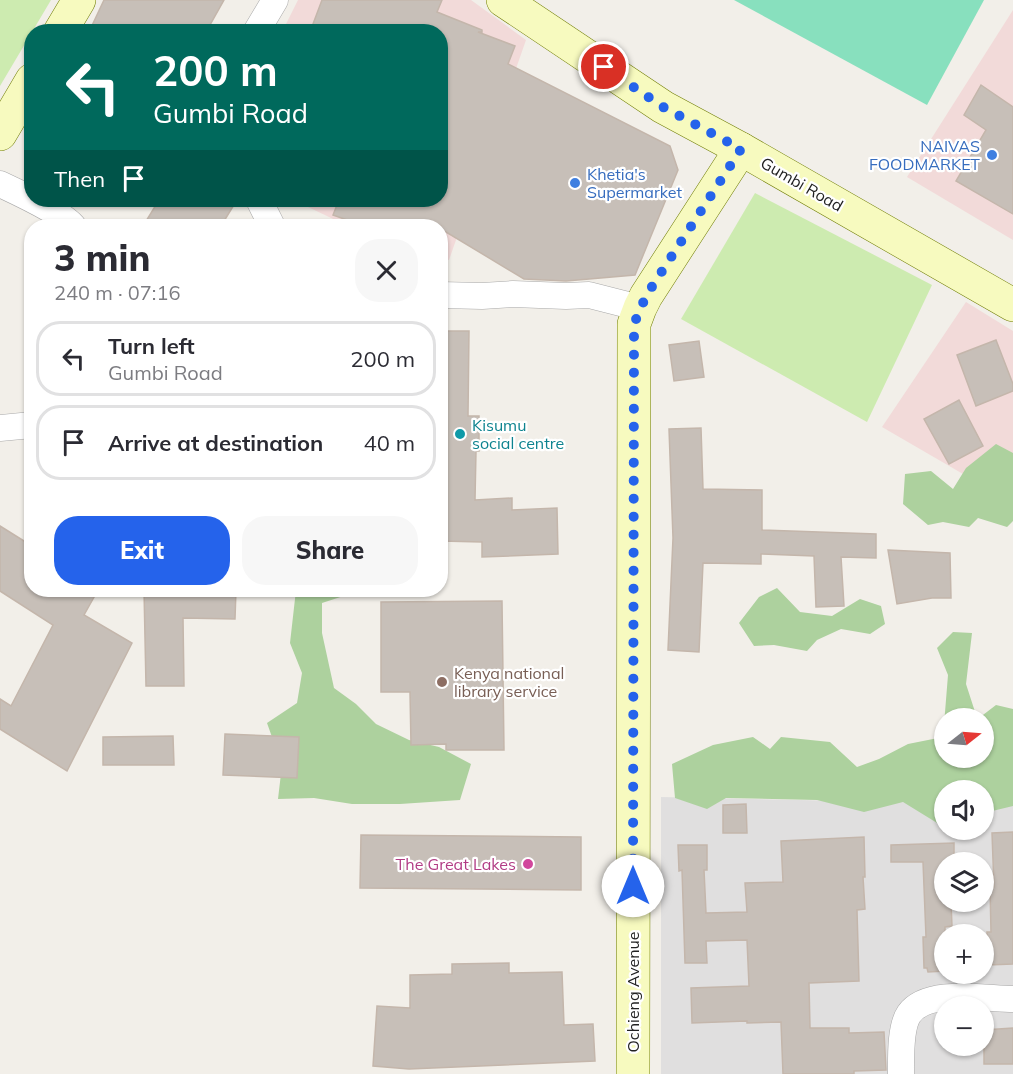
<!DOCTYPE html>
<html lang="en">
<head>
<meta charset="utf-8">
<style>
	body { margin:0; font-family:Mulish,sans-serif; background:#f7f7f7; color:#2b2b33; height:100vh; display:flex; flex-direction:column; font-size:22px; white-space:nowrap }
	* { box-sizing:border-box; margin:0 }
	p { font-size:20px; color:#7c7c81 }
	.icon { flex:none; width:33px; height:33px; fill:none; stroke:currentColor; stroke-width:2; stroke-linecap:round; stroke-linejoin:round }
	.map { position:relative; flex:1; overflow:hidden }
	.drawer { position:absolute; left:24px; top:219px; width:424px; height:378px; display:flex; flex-direction:column; background:#fff; border-radius:24px; box-shadow:0 2px 4px #0004 }
	.drawer>* { flex:none }
	.banner { position:absolute; left:24px; top:24px; width:424px; height:183px; border-radius:24px; box-shadow:0 2px 4px #0004; background:#00695c; color:#fff; overflow:hidden }
	.needle { width:39px; rotate:73deg }
	.controls { position:absolute; left:934px; top:708px; display:grid; gap:12px }
	.controls a { display:grid; place-items:center; width:60px; height:60px; border-radius:50%; background:#fff; box-shadow:0 2px 4px #0004; font-size:30px }
	.pin { position:absolute; display:grid; place-items:center; width:51px; height:51px; color:#fff; margin:-26px; border:3px solid #fff; border-radius:50%; box-shadow:0 2px 6px #0007 }
	.me { position:absolute; width:66px; margin:-33px; rotate:0deg; stroke-linejoin:round; filter:drop-shadow(0 0 4px #0008) }
	.turn { display:flex; align-items:center; gap:21px; height:126px; padding:0 30px; font-size:27px }
	.turn .icon { width:78px; height:78px; stroke-width:2.5 }
	.turn b { display:block; font-size:42px; line-height:51px }
	.then { display:flex; align-items:center; height:57px; padding:0 30px; background:#0003; gap:12px; font-size:22px }
	.round { display:grid; place-items:center; flex:none; width:63px; height:63px; border-radius:24px; background:#f7f7f7 }
	.head { display:flex; align-items:center; justify-content:space-between; height:102px; padding:0 30px }
	h1 { font-size:36px; font-weight:800; line-height:45px }
	.button { display:flex; gap:12px; margin-top:auto; padding:12px 30px }
	.button a { flex:1; height:69px; border-radius:24px; background:#2563eb; color:#fff; font-size:24px; font-weight:800; line-height:69px; text-align:center }
	.button a+a { background:#f7f7f7; color:#2b2b33 }
	ul { padding:0; list-style:none }
	li { display:flex; align-items:center; gap:18px; height:75px; margin:0 12px 9px; padding:0 18px; border:3px solid #e1e1e2; border-radius:24px }
	li div { flex:1 }
	li b { display:block; font-size:22px }
	li em { font-style:normal }
	.map>svg:first-child { display:block }
	.residential { fill:#e0dfdf; fill-rule:evenodd }
	.commercial { fill:#f2dad9 }
	.grass { fill:#cdebb0 }
	.forest { fill:#add19e }
	.pitch { fill:#88e0be }
	.building { fill:#c7bfb8; stroke:#c4b6ab; stroke-width:1.5 }
	.lines { fill:none; stroke-linecap:round; stroke-linejoin:round }
	.street-casing { stroke:#a9a9a9; stroke-width:27 }
	.secondary-casing { stroke:#707d05; stroke-width:34 }
	.street { stroke:#fff; stroke-width:26 }
	.secondary { stroke:#f7fabf; stroke-width:33 }
	.route { stroke:#2563eb; stroke-width:10; stroke-dasharray:0 18 }
	.shop-dot { fill:#3f7fe0; stroke:#fff; stroke-width:2 }
	.culture-dot { fill:#0f9aa8; stroke:#fff; stroke-width:2 }
	.education-dot { fill:#8d6e63; stroke:#fff; stroke-width:2 }
	.hotel-dot { fill:#d1479c; stroke:#fff; stroke-width:2 }
	.labels { text-anchor:middle; stroke-width:4.5; stroke-linejoin:round; paint-order:stroke }
	.shop-label { font-size:16px; fill:#366cbe; stroke:#fff; text-anchor:end }
	.street-label { font-size:16px; fill:#222; stroke:#fff }
	.culture-label { font-size:16px; fill:#0d838f; stroke:#fff; text-anchor:start }
	.education-label { font-size:16px; fill:#785e54; stroke:#fff; text-anchor:start }
	.hotel-label { font-size:16px; fill:#b23c85; stroke:#fff; text-anchor:end }
</style>
</head>
<body>
<div class="map">
<svg width="1013" height="1074" viewBox="0 0 1013 1074">
	<rect width="100%" height="100%" fill="#f2efe9"/>
	<path class="residential" d="M661,797L945,803V830H984V804H1013V1074H661ZM945,862H984V902H945ZM945,934H984V974H945ZM945,1006H984V1046H945Z"/>
	<g class="commercial">
		<polygon points="298,0 471,0 526,40 449,260 441,258 441,226 348,226 308,207 301,200 441,200 441,32 282,32"/>
		<polygon points="1013,10 1013,240 907,177"/>
		<polygon points="966,302 1013,331 1013,503 882,427"/>
	</g>
	<g class="grass">
		<polygon points="0,0 51,0 0,86"/>
		<polygon points="755,193 932,285 867,422 681,319"/>
	</g>
	<g class="forest">
		<polygon points="996,444 1013,453 1013,521 1007,527 978,518 969,527 943,522 928,525 903,504 905,474 931,471 953,489 966,468"/>
		<polygon points="777,588 800,612 832,616 860,599 881,606 885,624 870,634 841,629 817,640 807,651 774,645 754,646 739,623 759,597"/>
		<polygon points="296,590 362,590 322,603 322,633 334,688 356,704 376,724 409,740 439,747 471,764 460,800 400,804 352,804 314,798 278,799 282,765 267,723 297,703 302,673 290,643"/>
		<polygon points="953,632 972,633 966,684 977,718 945,718 945,758 984,758 984,718 979,718 996,705 1013,709 1013,806 984,813 984,790 945,790 945,826 942,826 903,802 864,812 817,800 726,798 707,809 675,798 672,764 713,745 753,737 770,749 781,737 830,742 857,767 879,759 908,744 943,737 948,675 937,648"/>
	</g>
	<polygon class="pitch" points="734,0 984,0 927,105"/>
	<g class="building">
		<polygon points="104,0 224,0 206,32 89,32"/>
		<polygon points="322,0 442,0 437,12 482,30 482,32 478,32 515,46 508,64 670,146 678,170 635,275 566,281 524,279 441,229 441,226 364,226 333,215 339,200 441,200 441,32 310,32"/>
		<polygon points="981,85 1013,107 1013,214 956,181 986,130 964,115"/>
		<polygon points="159,200 237,200 221,226 143,226"/>
		<polygon points="441,331 469,331 468,416 479,416 479,451 476,451 475,500 512,498 512,510 557,508 558,554 482,557 482,542 441,541"/>
		<polygon points="996,340 1013,384 1013,391 976,406 957,355"/>
		<polygon points="699,341 704,377 674,381 669,345"/>
		<polygon points="959,400 983,446 949,464 924,419"/>
		<polygon points="701,428 703,489 762,490 762,530 876,534 876,558 841,557 844,606 816,607 814,556 761,554 761,564 703,563 699,652 668,650 673,538 669,429"/>
		<polygon points="0,526 32,546 32,590 98,590 84,615 132,643 67,771 0,729 0,699 11,706 53,625 0,591"/>
		<polygon points="888,550 950,553 951,598 932,598 897,604"/>
		<polygon points="144,590 236,590 235,619 183,618 184,686 146,686"/>
		<polygon points="502,601 504,750 446,750 446,744 411,745 410,692 381,692 381,602"/>
		<polygon points="225,734 299,737 297,778 223,775"/>
		<polygon points="173,736 174,765 103,765 103,737"/>
		<polygon points="746,804 747,833 723,833 723,805"/>
		<polygon points="1013,832 1013,964 988,965 987,932 991,932 990,887 994,887 992,833"/>
		<polygon points="361,835 581,837 581,890 360,888"/>
		<polygon points="864,837 865,877 863,877 865,909 857,910 859,981 809,983 810,1028 849,1028 849,1033 884,1032 886,1070 854,1071 854,1074 783,1074 781,1022 747,1023 747,1021 692,1023 691,988 749,986 747,940 706,941 707,963 685,963 682,870 679,871 678,845 707,845 707,870 704,870 706,913 747,912 745,883 783,882 781,841"/>
		<polygon points="954,843 954,862 945,862 945,902 951,902 952,926 945,927 945,971 928,972 927,968 924,968 923,937 926,937 923,862 891,862 891,845"/>
		<polygon points="509,963 509,973 562,972 564,1025 593,1024 595,1061 409,1069 373,1066 377,1006 410,1008 410,975 452,974 452,964"/>
		<polygon points="1013,1028 1013,1064 984,1064 984,1030"/>
	</g>
	<g class="lines">
		<defs>
			<g id="street">
				<polyline points="256,32 275,0"/>
				<path d="M0,184C19,193 59,211 73,226"/>
				<polyline points="259,200 272,226"/>
				<polyline points="441,295 482,296 513,294 566,296 589,295 640,308"/>
				<polyline points="0,428 32,425"/>
				<path d="M901,1074C901,1058 900,1027 909,1014C927,988 986,999 1013,999"/>
			</g>
			<g id="secondary">
				<polyline points="503,0 663,107 741,149 1013,305"/>
				<polyline points="60,32 79,0"/>
				<polyline points="0,134 32,80"/>
				<polyline points="633,1074 634,324 640,308 646,296 741,149"/>
			</g>
		</defs>
		<use href="#street" class="street-casing"/>
		<use href="#secondary" class="secondary-casing"/>
		<use href="#street" class="street"/>
		<use href="#secondary" class="secondary"/>
	</g>
	<g class="lines">
		<polyline class="route" points="604,67 663,107 741,149 646,296 634,324 633,886"/>
	</g>
	<g class="shop-dot">
		<circle cx="992" cy="155" r="6"/>
		<circle cx="575" cy="183" r="6"/>
	</g>
	<circle class="culture-dot" cx="460" cy="434" r="6"/>
	<circle class="education-dot" cx="442" cy="682" r="6"/>
	<circle class="hotel-dot" cx="528" cy="864" r="6"/>
	<g class="labels">
		<g class="shop-label">
			<text x="980" y="152">NAIVAS<tspan x="980" dy="18">FOODMARKET</tspan></text>
			<text x="587" y="180" text-anchor="start">Khetia's<tspan x="587" dy="18">Supermarket</tspan></text>
		</g>
		<g class="street-label">
			<text transform="translate(802 184) rotate(30)" y="6">Gumbi Road</text>
			<text transform="translate(633 992) rotate(-90)" y="6">Ochieng Avenue</text>
		</g>
		<g class="culture-label">
			<text x="472" y="431">Kisumu<tspan x="472" dy="18">social centre</tspan></text>
		</g>
		<g class="education-label">
			<text x="454" y="679">Kenya national<tspan x="454" dy="18">library service</tspan></text>
		</g>
		<g class="hotel-label">
			<text x="516" y="870">The Great Lakes</text>
		</g>
	</g>
</svg>
<div class="controls">
<a><svg class="needle" viewBox="-14 -14 28 28"><path d="M0-13l5 13h-10z" fill="#e53935"/><path d="M0 13l5-13h-10z" fill="#7c7c81"/></svg></a>
<a><svg class="icon" aria-label="sound" viewBox="0 0 24 24"><path d="M4 9h4l5-4v14l-5-4H4zM17 9q2 3 0 6"/></svg></a>
<a><svg class="icon" aria-label="layers" viewBox="0 0 24 24"><path d="M12 4l9 5-9 5-9-5zM3 14l9 5 9-5"/></svg></a>
<a>+</a>
<a>−</a>
</div>
<div class="pin" style="left:604px;top:67px;background:#d93025"><svg class="icon" aria-label="arrive" viewBox="0 0 24 24"><path d="M6 21V4h12l-3 4 3 4H6"/></svg></div>
<svg class="me" style="left:633px;top:886px" viewBox="-20 -20 40 40"><circle r="19" fill="#fff"/><path d="M0-13L10 11 0 6-10 11z" fill="#2563eb"/></svg>
<div class="banner">
<div class="turn"><svg class="icon" aria-label="left" viewBox="0 0 24 24"><path d="M17 20v-9H6M10 6l-5 5 5 5"/></svg><div><b>200 m</b>Gumbi Road</div></div>
<div class="then">Then<svg class="icon" aria-label="arrive" viewBox="0 0 24 24"><path d="M6 21V4h12l-3 4 3 4H6"/></svg></div>
</div>
<section class="drawer">
<div class="head"><div><h1>3 min</h1><p>240 m · 07:16</p></div><a class="round"><svg class="icon" aria-label="close" viewBox="0 0 24 24"><path d="M6 6l12 12M18 6L6 18"/></svg></a></div>
<ul>
<li><svg class="icon" aria-label="left" viewBox="0 0 24 24"><path d="M17 20v-9H6M10 6l-5 5 5 5"/></svg><div><b>Turn left</b><p>Gumbi Road</p></div><em>200 m</em></li>
<li><svg class="icon" aria-label="arrive" viewBox="0 0 24 24"><path d="M6 21V4h12l-3 4 3 4H6"/></svg><div><b>Arrive at destination</b></div><em>40 m</em></li>
</ul>
<div class="button"><a>Exit</a><a>Share</a></div>
</section>
</div>
</body>
</html>
